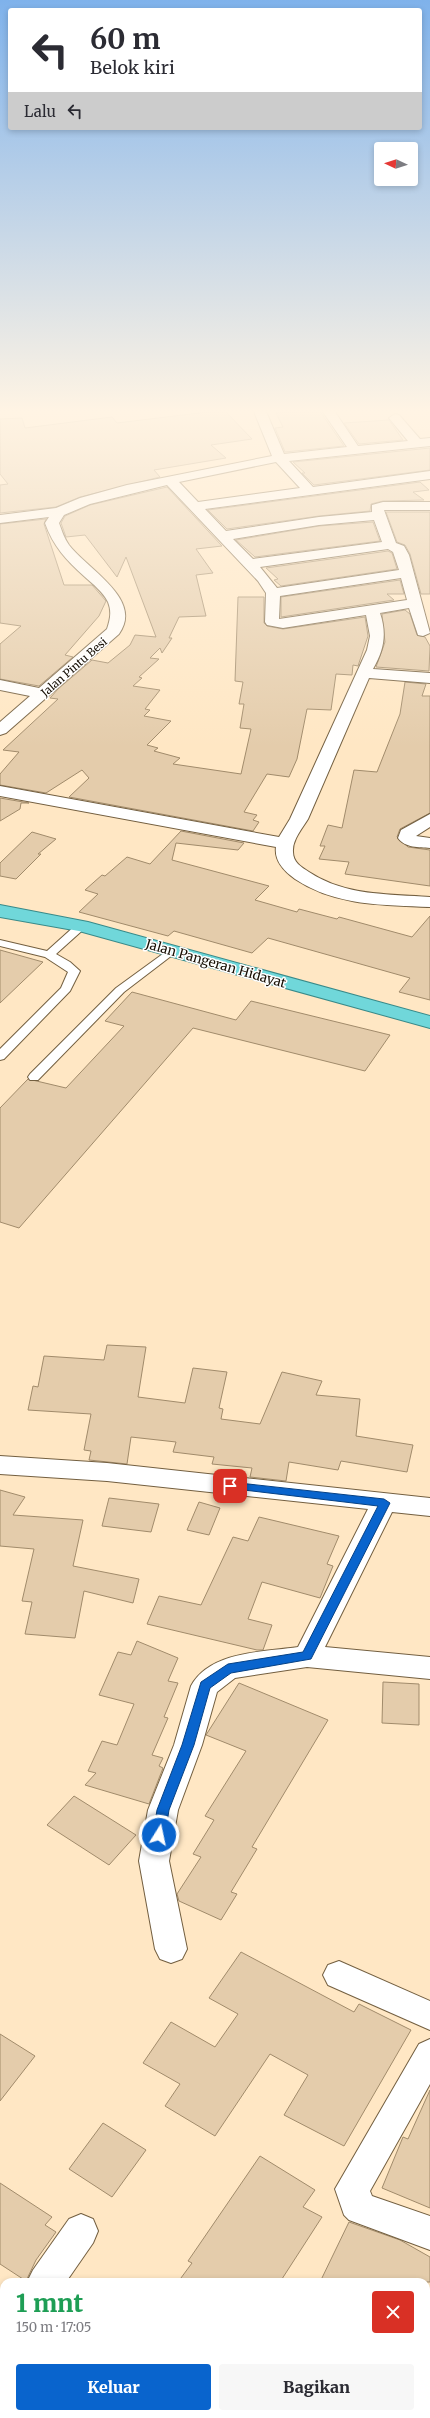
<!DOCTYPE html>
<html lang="id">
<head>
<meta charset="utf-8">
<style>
	body { margin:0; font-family:Merriweather,serif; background:#f7f7f7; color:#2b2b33; height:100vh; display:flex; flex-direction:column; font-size:15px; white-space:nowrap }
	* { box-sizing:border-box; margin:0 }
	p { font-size:13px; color:#7c7c81 }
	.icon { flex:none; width:22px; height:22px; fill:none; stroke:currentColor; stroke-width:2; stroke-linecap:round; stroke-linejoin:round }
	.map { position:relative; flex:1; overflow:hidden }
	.panel { position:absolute; left:0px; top:2278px; width:430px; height:140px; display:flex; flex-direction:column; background:#fff; border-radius:12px 12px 0 0; box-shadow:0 2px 6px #0003 }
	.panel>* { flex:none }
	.banner { position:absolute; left:8px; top:8px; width:414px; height:122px; border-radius:4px; box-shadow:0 2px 6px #0003; background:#fff; color:#2b2b33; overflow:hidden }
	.needle { width:26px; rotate:274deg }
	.tools { position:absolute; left:374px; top:142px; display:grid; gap:8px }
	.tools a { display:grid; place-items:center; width:44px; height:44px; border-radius:4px; background:#fff; box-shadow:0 2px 6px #0003; font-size:20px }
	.pin { position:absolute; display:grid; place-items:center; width:34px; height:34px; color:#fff; margin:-17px; border-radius:8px; box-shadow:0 2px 6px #0006 }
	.me { position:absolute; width:44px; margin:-22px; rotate:10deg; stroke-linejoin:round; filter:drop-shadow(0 0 3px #0008) }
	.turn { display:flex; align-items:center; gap:14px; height:84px; padding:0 16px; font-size:18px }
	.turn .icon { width:52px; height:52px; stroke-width:2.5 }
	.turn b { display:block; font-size:28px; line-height:34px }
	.then { display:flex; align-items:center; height:38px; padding:0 16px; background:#0003; gap:8px; font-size:15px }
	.round { display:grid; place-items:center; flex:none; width:42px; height:42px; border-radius:4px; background:#f7f7f7 }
	.head { display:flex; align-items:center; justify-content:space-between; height:68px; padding:0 16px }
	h1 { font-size:24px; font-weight:800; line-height:30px; color:#1e9e55 }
	.button { display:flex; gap:8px; margin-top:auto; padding:8px 16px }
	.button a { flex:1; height:46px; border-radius:4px; background:#0964cd; color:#fff; font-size:16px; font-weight:800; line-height:46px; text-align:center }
	.button a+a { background:#f7f7f7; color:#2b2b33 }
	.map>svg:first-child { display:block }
	.building { fill:#e4ccab; stroke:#a18b6b }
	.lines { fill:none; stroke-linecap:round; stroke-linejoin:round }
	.service-casing { stroke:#735f40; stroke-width:2 }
	.minor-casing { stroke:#735f40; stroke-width:2 }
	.trunk-casing { stroke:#398a89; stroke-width:2 }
	.service { fill:#fff; fill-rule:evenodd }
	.minor { fill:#fff; fill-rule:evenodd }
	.trunk { fill:#70d7da; fill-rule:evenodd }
	.route { fill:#0964cd; stroke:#064185 }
	.labels { text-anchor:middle; stroke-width:3; stroke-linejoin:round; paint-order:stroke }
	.far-street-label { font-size:11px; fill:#170f04; stroke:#fff }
	.street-label { font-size:13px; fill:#170f04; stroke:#fff }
</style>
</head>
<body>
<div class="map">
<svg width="430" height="2418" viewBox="0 0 430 2418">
	<rect width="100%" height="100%" fill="#ffe7c4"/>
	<g class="building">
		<polygon points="224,410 252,439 211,445 226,458 154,470 160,477 80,497 56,507 0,513 0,485 8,484 0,474 0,419 22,418 25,428 112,417 117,423"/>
		<polygon points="319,410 344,446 285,452 275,428 283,427 276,413"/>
		<polygon points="389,420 403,440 359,444 344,423"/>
		<polygon points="430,448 430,470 314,485 302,473 305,473 293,462"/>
		<polygon points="420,482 429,490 413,492 424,500 383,501 371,504 370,511 319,516 227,529 208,510"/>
		<polygon points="167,487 222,546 196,549 213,573 196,575 206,616 179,617 169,638 172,638 162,653 160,648 150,658 159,659 139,677 142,678 133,686 160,690 145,709 150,710 144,716 171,721 147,745 158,748 154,751 180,758 173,764 241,774 251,729 240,728 244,704 239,704 243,682 235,681 238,597 264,597 264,623 267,626 283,629 365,617 368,636 358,666 353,665 352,675 336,674 331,710 307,709 297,759 289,777 267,774 244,812 257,815 253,820 259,822 253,831 69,797 89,778 82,770 46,793 0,785 0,774 19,752 3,750 58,699 50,698 58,689 92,660 108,663 130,645 135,635 156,637 126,557 117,577 85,535 66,537 61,523 65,516 90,505"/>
		<polygon points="386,512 430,512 430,594 421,594 410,554 405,545 397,542"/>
		<polygon points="46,519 44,524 64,585 92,585 106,601 99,616 65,655 73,657 39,686 0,679 0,644 21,626 0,623 0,524"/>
		<polygon points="373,522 380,541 255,557 236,540 319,526"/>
		<polygon points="388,551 392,553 397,569 281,586 274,580 278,579 266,568"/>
		<polygon points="400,580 404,594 387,594 394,600 281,617 281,597"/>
		<polygon points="405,610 410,614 417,635 425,637 430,646 429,671 376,667 385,642 382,614"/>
		<polygon points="405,682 426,684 422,696 430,696 430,813 400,829 397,837 408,847 430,850 430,886 345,874 349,862 319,859 325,846 320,846 328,825 342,828 354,770 377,772 400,714"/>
		<polygon points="0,798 29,803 21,803 20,809 0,821"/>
		<polygon points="181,831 244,843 238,850 176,843 172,860 269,886 255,900 297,912 299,909 337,919 339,917 412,937 430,916 430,1000 399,992 410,978 268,938 252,953 174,931 168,936 79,912 98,894 85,890 102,875 105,876 127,857 150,864"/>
		<polygon points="32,832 56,839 38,854 41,854 16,879 0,876 0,863"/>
		<polygon points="0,950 43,962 0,1003"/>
		<polygon points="132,992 236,1020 251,1001 390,1035 365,1071 193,1028 19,1228 0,1222 0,1108 28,1079 66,1088 124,1026 105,1021"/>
		<polygon points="107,1345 146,1347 138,1397 185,1403 193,1368 227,1372 219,1408 223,1409 221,1419 260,1424 282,1372 322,1381 316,1395 360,1399 356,1436 413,1445 407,1472 341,1461 338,1470 289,1462 286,1481 250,1477 252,1468 212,1464 214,1457 173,1452 176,1442 131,1437 127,1464 89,1460 91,1451 84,1450 91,1414 28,1410 33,1386 38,1387 44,1356 104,1360"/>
		<polygon points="0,1490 25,1497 13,1515 83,1520 73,1566 139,1579 133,1603 84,1591 75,1638 25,1634 32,1602 22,1601 34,1549 0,1546"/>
		<polygon points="109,1498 159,1504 151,1532 102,1526"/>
		<polygon points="199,1502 220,1508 209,1535 187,1530"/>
		<polygon points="259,1517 339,1536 327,1564 333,1566 320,1598 262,1582 248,1619 272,1625 263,1650 257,1650 147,1624 159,1596 201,1605 233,1537 248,1541"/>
		<polygon points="137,1641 178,1658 168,1681 178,1683 164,1717 168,1718 152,1755 163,1758 159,1766 163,1768 149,1804 85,1785 96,1773 88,1771 102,1741 117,1745 134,1704 99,1695 118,1652 131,1655"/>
		<polygon points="383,1682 419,1684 419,1725 382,1723"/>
		<polygon points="239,1683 328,1720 252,1847 257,1849 231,1892 237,1894 221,1920 179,1901 177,1894 201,1857 193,1854 214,1820 205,1816 246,1751 206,1735"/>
		<polygon points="74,1796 136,1835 109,1865 47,1825"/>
		<polygon points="241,1952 354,2012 359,2004 411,2030 344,2146 284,2115 308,2075 270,2054 215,2136 165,2106 180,2084 143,2063 171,2022 215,2047 238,2014 209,1998"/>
		<polygon points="0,2034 35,2056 0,2101"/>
		<polygon points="430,2090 430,2208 382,2188 403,2137 408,2139"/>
		<polygon points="103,2123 146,2150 112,2197 69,2169"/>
		<polygon points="260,2156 315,2190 303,2207 322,2217 280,2282 178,2282 192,2263 188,2261"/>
		<polygon points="0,2183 52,2217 45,2225 56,2232 36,2260 26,2281 0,2264"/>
		<polygon points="349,2222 400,2240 430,2257 430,2282 320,2282"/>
	</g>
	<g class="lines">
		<defs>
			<g id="service">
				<polygon points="81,923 85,924 85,928 56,954 70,962 80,971 70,991 4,1059 0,1060 0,1049 61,988 68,972 45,957 0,946 0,940 47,951 77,924"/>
				<polygon points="171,948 177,951 175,953 124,992 38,1080 30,1080 28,1077 30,1074 116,988"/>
			</g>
			<g id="minor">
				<path d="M253,409H265L284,454L347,447L321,409H333L358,446L408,441L389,418L395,414L399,415L420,439L430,438V446L289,461L313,487L430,471V479L205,509L226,531L319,517L372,512V505L383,502H430V510H384L396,543L404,546L409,555L430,633L423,636L418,635L409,608L380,613C387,634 384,650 373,669L430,673V683L369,678L308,819C302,829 292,840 293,852C293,862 301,867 309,872C345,896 389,894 430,897V907C384,905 335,906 295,879C284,871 274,861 276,847L0,796V786L279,837L290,819L367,650L370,636L366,615L283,628L267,625L265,622L266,593L258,581L167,485L90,504L64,515L59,523C62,531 64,538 69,545C87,569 144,599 119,634L6,733L0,735V722L30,696L0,690V680L39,688L107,629C110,620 112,612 108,602C103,592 93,584 85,577C67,561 53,546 45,523L49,517L0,523V515L56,508L80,498L127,485L272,456ZM276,462L300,488L198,502L179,482ZM374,520L382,542L253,559L233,539L319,525ZM388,549L393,552L399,570L277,588L260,567ZM401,578L407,600L279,619L280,596Z"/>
				<path d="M430,814V827L416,836L430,838V848C419,847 405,848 398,838L401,830Z"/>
				<path d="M0,1456L107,1463L430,1498V1516L392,1512L325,1647L430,1657V1679L307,1667L235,1678L217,1692L202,1745L178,1810L169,1861L187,1949L182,1959L171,1963L160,1959L155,1949L139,1861L148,1810L174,1745L191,1686C210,1651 264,1652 298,1647L368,1509L107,1481L0,1474Z"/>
				<polygon points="339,1961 430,2001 430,2030 328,1985 323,1975 328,1965"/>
				<polygon points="430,2039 430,2084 370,2191 372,2196 430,2216 430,2250 349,2220 344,2215 335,2189 419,2044"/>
				<polygon points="81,2214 93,2219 98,2231 93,2243 66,2282 27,2282 33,2270 69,2219"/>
				<polygon points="4,2324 4,2363 0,2365 0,2326"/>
			</g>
			<polygon id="trunk" points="0,905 88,922 430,1016 430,1028 79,931 0,917"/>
		</defs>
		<use href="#service" class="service-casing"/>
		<use href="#minor" class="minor-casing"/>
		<use href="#trunk" class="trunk-casing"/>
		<use href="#service" class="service"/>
		<use href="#minor" class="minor"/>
		<use href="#trunk" class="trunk"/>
	</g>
	<linearGradient id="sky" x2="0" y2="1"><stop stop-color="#7fb2eb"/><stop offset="0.55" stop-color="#fff4e4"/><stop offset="1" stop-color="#fff4e4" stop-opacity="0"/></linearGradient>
	<rect width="430" height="747" fill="url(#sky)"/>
	<polygon class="route" points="230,1482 384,1499 390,1503 311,1659 231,1673 210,1688 194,1745 169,1810 165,1835 159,1840 153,1835 157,1810 182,1745 201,1682 228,1664 303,1652 378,1506 227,1488 227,1483"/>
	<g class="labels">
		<g class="far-street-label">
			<text transform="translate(74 667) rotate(-41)" y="4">Jalan Pintu Besi</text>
		</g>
		<g class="street-label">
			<text transform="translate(216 963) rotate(16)" y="5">Jalan Pangeran Hidayat</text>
		</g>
	</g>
</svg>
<div class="tools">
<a><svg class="needle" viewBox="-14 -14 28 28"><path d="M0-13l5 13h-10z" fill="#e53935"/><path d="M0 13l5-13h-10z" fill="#7c7c81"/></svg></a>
</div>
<div class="pin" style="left:230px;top:1486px;background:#d93025"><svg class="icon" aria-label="arrive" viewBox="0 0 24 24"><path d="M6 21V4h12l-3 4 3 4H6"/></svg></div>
<svg class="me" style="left:159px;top:1835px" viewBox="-20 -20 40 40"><circle r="17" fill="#0964cd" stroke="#fff" stroke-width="3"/><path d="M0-11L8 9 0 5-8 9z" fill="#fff"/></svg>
<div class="banner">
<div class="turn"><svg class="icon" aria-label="left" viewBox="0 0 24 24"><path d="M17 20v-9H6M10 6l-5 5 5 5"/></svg><div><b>60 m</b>Belok kiri</div></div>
<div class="then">Lalu<svg class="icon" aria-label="left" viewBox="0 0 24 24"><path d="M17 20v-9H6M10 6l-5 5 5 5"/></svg></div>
</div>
<section class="panel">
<div class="head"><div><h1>1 mnt</h1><p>150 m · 17:05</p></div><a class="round" style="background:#d93025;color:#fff"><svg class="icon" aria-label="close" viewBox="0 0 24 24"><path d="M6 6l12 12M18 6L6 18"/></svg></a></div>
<div class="button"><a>Keluar</a><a>Bagikan</a></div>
</section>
</div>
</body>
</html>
